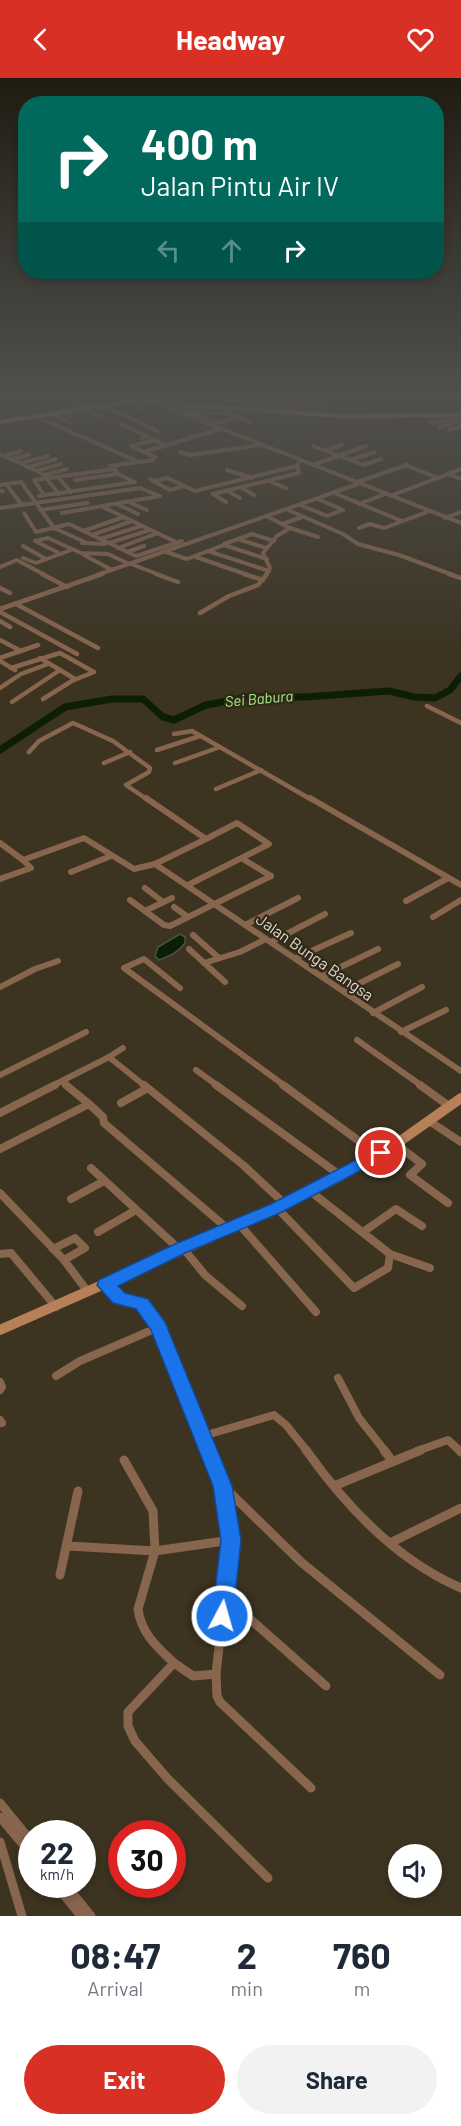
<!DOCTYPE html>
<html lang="en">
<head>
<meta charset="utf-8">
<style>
	body { margin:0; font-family:Barlow,sans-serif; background:#f2f2f3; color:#1f2937; height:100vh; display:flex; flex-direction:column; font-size:22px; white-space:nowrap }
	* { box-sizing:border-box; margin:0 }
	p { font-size:20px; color:#747a83 }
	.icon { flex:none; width:33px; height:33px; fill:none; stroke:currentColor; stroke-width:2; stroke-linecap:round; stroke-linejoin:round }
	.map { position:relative; height:1838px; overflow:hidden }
	.side { display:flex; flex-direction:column; background:#fff; flex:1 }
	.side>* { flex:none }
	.hud { position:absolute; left:18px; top:18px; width:426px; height:183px; border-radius:24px; box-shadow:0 3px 9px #0003; background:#00695c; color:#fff; overflow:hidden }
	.controls { position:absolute; left:388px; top:1766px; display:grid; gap:12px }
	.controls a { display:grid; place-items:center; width:54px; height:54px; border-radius:50%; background:#fff; box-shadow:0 3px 9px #0003; font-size:30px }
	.speed { position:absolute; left:18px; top:1742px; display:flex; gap:12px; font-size:30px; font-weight:700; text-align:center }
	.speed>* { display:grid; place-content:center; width:78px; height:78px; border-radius:50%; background:#fff; box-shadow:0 3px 9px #0003; line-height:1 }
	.speed small { font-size:15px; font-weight:400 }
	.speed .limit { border:9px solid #d22; background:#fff; color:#111 }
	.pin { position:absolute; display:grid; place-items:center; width:51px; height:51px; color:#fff; margin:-26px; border:3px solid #fff; border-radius:50%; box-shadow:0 2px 6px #0007 }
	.me { position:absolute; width:66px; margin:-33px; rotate:6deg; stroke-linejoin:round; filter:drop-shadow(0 0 4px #0008) }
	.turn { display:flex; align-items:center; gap:21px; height:126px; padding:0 24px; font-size:27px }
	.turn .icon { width:78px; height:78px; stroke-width:2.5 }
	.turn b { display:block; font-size:42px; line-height:51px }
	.lanes { display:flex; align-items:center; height:57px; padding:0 24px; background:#0003; justify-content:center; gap:30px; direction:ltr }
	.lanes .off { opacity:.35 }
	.eta { display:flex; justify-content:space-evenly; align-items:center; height:102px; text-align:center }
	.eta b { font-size:36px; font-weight:700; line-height:42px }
	.button { display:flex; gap:12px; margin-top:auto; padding:12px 24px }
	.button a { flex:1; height:69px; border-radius:36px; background:#d93025; color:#fff; font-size:24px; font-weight:700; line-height:69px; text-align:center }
	.button a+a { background:#f2f2f3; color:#1f2937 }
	header { display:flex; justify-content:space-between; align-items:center; height:78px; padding:0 24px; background:#d93025; color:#fff; font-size:27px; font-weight:700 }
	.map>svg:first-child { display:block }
	.water { fill:#0c1e05; stroke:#4b5641; stroke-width:1.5 }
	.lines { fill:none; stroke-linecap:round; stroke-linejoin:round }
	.river { stroke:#0c1e05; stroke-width:7 }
	.minor-far4 { stroke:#88654d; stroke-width:4 }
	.minor-far3 { stroke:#88654d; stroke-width:4.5 }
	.minor-far2 { stroke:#88654d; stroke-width:6 }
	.minor-far1 { stroke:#88654d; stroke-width:8 }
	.minor { stroke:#88654d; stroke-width:9 }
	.secondary-far1 { stroke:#b78059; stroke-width:4.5 }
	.secondary { stroke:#b78059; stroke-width:10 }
	.route { fill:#1a73e8; stroke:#114b97; stroke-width:1.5 }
	.labels { text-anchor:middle; stroke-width:4.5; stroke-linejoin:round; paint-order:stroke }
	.far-water-label { font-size:15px; font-style:italic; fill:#a0ee85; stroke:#312918 }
	.street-label { font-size:16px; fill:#ded8cd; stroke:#312918 }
</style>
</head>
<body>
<header><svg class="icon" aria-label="back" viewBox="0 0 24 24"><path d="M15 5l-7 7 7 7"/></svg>Headway<svg class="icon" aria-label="heart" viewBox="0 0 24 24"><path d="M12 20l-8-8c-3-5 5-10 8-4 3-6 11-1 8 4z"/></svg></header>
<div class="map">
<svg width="461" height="1838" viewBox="0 0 461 1838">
	<rect width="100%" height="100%" fill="#3c3321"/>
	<path class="water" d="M180,856L185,859V865C179,874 169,878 159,882L155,878L158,869Z"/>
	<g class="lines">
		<polyline class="river" points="0,672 65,629 112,621 143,621 163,639 174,642 206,627 249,619 305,619 389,613 414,619 435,620 450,612 461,598"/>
		<g class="minor-far4">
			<polyline points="168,320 187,321"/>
			<polyline points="291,320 305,321"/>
			<polyline points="223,322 324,329"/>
			<polyline points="126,323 144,331"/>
			<polyline points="154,324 461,445"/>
			<polyline points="103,327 157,353"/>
			<polyline points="176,329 219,345 240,339"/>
			<polyline points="83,330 104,340"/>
			<polyline points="62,333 72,339"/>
			<polyline points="193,333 228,336"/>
			<polyline points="225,334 251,344"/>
			<polyline points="51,335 68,343"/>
			<polyline points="35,338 139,384 153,382 155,379"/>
			<polyline points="431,345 457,340"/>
			<polyline points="120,346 147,358 142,360"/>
			<polyline points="440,349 461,342"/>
			<polyline points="449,352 461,348"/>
			<polyline points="313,368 363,387 381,381"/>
			<polyline points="326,372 342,367"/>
			<polyline points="144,374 220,351"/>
			<polyline points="180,374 190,377 260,367"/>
			<polyline points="0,376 37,393 61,386"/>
			<polyline points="5,378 21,373"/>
			<polyline points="155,379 131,368 153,362 164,366"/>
			<polyline points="13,381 29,377"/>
			<polyline points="350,382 375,374"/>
			<polyline points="21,385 48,378"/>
			<polyline points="313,387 366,368"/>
			<polyline points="405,387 438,400"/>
			<polyline points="110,388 138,384"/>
			<polyline points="29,389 56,381"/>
			<polyline points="227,392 252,400"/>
			<polyline points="40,395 44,397 67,391"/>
			<polyline points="448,396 461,401"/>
			<polyline points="58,399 71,414"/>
			<polyline points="46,400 59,416"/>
			<polyline points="150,401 170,412 184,408"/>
			<polyline points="75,402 118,396"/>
			<polyline points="154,403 167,400 195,413 297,388 300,382"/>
			<polyline points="271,404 286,410"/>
			<polyline points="357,404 407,387"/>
			<polyline points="6,406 22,427"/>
			<polyline points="0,407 21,404 54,450 85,464"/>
			<polyline points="242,410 254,417"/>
			<polyline points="0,413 3,413"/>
			<polyline points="228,413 240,420"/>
			<polyline points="334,415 402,443"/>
			<polyline points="213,416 299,395 297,388"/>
			<polyline points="213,416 226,424"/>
			<polyline points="44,417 34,402 115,391 118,396 135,404"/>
			<polyline points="39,418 135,404"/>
			<polyline points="390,418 461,391"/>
			<polyline points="318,421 343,432"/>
			<polyline points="131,425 147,432"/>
			<polyline points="117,426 138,436"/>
			<polyline points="359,426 385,416"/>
			<polyline points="300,427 327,438 343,432"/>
			<polyline points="103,429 178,465"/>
			<polyline points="0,430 140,410 160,418"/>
			<polyline points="40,432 88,425"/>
			<polyline points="288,432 343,456 358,466 399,477 453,497"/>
			<polyline points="24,435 36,454 69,446 136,478 182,463"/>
			<polyline points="62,435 160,418"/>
			<polyline points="445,440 461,434"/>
			<polyline points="282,446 302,439"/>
			<polyline points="290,450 318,459"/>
			<polyline points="359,450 370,446 384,450 427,434"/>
			<polyline points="83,453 124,439"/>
			<polyline points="92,457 132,443"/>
			<polyline points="100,461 141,448"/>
			<polyline points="238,461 252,456 274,463"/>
			<polyline points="82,465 105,466"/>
			<polyline points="109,465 150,452"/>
			<polyline points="224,466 238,461 266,470"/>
			<polyline points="23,468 46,481"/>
			<polyline points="118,470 158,455"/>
			<polyline points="208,473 269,493"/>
			<polyline points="127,474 144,468"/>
			<polyline points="166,474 187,481 224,467 267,481"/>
			<polyline points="61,476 35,463 48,460 81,475 108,476"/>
			<polyline points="108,476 129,486"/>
			<polyline points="84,477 110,491"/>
			<polyline points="196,479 248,497"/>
			<polyline points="23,480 36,485 71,472"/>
			<polyline points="131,486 160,497"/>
			<polyline points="0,489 17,482 45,497"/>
			<polyline points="97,497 358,406"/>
			<polyline points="266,497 270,490 263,475 277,458 290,450 268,439"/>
		</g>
		<g class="minor-far3">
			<polyline points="42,496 67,509"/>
			<polyline points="156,496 178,504"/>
			<polyline points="244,496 263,502"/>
			<polyline points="449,496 461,500"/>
			<polyline points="0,510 10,515"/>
			<polyline points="16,526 98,570"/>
			<polyline points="0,531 102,496"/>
			<polyline points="0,534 77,576"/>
			<polyline points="200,535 229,518 258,507 267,496"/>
			<polyline points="0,543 10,549"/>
			<polyline points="0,562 21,573"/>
			<polyline points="0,580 38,567"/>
			<polyline points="40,580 75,601 43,621"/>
			<polyline points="0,583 15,592"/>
			<polyline points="11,590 60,575 94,594 74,602"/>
			<polyline points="0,610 21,596 48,586"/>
			<polyline points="12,624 60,592"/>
			<polyline points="427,628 461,645"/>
			<polyline points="174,656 192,653 312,722"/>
			<polyline points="157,672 200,658"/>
			<polyline points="29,674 39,663 73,645 113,663 150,690 149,694 126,707 148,722"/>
			<polyline points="104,685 130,674"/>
			<polyline points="175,685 220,669"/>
			<polyline points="216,711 261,692"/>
		</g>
		<g class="minor-far2">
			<polyline points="310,720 461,807"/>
			<polyline points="0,765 23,782 84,760 134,791 155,786 206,761 146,720"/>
			<polyline points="243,781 271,798"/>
			<polyline points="155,786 461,993"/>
			<polyline points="71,794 111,778"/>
			<polyline points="0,801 31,790 23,782"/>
			<polyline points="188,807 269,766 237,745 206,761"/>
			<polyline points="145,810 163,824"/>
			<polyline points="130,822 164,847 170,848 271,798"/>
			<polyline points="406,823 448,800"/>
			<polyline points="174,829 188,839"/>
			<polyline points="145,833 172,820"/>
			<polyline points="433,839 461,822"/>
			<polyline points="245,847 298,820"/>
			<polyline points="193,857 219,880"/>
			<polyline points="271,864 325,836"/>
			<polyline points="189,871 225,904"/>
			<polyline points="296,880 351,855"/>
			<polyline points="204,885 240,874 266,861"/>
			<polyline points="322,898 378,871"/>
			<polyline points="0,909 35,891 58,883"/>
			<polyline points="180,910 144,881 124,890 285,1008"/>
			<polyline points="344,913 398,886"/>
			<polyline points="373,935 422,909"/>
			<polyline points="401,954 446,932"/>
			<polyline points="357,962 422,1008"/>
			<polyline points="109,979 123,970"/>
			<polyline points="196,992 218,1008"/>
			<polyline points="0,997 86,954"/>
			<polyline points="63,1004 68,1008"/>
			<polyline points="52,1008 109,979 145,1008"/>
		</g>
		<g class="minor-far1">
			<polyline points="66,1007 89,1026"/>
			<polyline points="144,1007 243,1087 285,1126"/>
			<polyline points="216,1007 341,1098"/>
			<polyline points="283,1007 378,1077"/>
			<polyline points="420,1007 449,1028"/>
			<polyline points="121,1025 146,1011"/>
			<polyline points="0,1035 55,1007"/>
			<polyline points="429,1043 461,1064"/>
			<polyline points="396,1066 422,1086 410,1097 448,1125"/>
			<polyline points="0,1071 89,1026 103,1039 104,1045 228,1151"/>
			<polyline points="91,1090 179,1171"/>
			<polyline points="310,1113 390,1176 430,1190"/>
			<polyline points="0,1115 64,1182 88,1214"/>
			<polyline points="71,1121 104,1103"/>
			<polyline points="277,1130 354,1210 388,1190 390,1176"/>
			<polyline points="239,1146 316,1234"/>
			<polyline points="98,1154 136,1132"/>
			<polyline points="363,1154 396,1131 422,1148"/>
			<polyline points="183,1170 205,1197 242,1228"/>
			<polyline points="53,1171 75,1160 85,1170 64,1182"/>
			<polyline points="0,1176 11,1175 56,1229"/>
			<polyline points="105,1207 119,1220 142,1226 159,1249 209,1373"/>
			<polyline points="56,1298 80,1283 159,1249"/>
			<polyline points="338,1300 359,1340 385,1373"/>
			<polyline points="0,1304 2,1309 0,1312"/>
			<polyline points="0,1342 2,1345"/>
			<polyline points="203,1358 274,1337 286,1347 307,1373"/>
			<polyline points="417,1373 448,1362 460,1373"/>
		</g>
		<g class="minor">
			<polyline points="209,1372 223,1408 231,1462 216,1596 217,1618 220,1624 311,1710"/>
			<path d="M306,1372C345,1427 398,1483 461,1510"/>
			<polyline points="384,1372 392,1383"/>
			<polyline points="459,1372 461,1374"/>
			<path d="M124,1382L153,1433L155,1473L138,1531C141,1555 157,1569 174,1585"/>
			<polyline points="223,1408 301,1484 440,1597"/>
			<polyline points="334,1408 421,1372"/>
			<polyline points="392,1464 461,1430"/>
			<polyline points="68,1468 155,1473 231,1462"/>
			<polyline points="60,1497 78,1413"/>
			<polyline points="224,1518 326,1608"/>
			<polyline points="216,1596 193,1598 174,1585 128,1634 128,1648 135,1663 167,1700 268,1800"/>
			<polyline points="0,1725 32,1764"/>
			<polyline points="0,1739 32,1777"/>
			<polyline points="0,1764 22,1838"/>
			<polyline points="55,1806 81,1838"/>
			<polyline points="65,1806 91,1838"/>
		</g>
		<polyline class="secondary-far1" points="0,344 131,323 342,338 461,337"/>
		<polyline class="secondary" points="0,1252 277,1130 341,1098 396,1066 461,1020"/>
	</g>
	<linearGradient id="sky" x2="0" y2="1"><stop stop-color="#211c12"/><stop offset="0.55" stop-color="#50504e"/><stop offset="1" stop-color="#50504e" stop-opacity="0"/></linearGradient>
	<rect width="461" height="577" fill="url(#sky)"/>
	<polygon class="route" points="381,1069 386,1071 388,1075 386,1079 282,1134 185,1175 118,1208 125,1215 148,1221 165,1244 232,1408 241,1462 233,1538 230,1544 222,1547 215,1544 212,1538 221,1462 213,1408 151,1252 136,1231 113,1225 97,1207 99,1202 173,1167 271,1126"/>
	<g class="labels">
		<g class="far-water-label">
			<text transform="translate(259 621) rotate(-5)" y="5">Sei Babura</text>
		</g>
		<g class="street-label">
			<text transform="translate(315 879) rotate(35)" y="6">Jalan Bunga Bangsa</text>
		</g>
	</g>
</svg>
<div class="controls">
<a><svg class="icon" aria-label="sound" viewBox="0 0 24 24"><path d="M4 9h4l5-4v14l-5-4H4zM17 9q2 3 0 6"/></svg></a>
</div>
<div class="speed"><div>22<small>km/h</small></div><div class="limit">30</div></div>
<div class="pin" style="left:381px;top:1075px;background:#d93025"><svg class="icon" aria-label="arrive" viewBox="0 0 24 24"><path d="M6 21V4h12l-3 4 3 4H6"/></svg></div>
<svg class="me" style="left:222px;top:1538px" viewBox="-20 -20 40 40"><circle r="17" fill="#1a73e8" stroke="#fff" stroke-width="3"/><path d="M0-11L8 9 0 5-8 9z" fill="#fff"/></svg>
<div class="hud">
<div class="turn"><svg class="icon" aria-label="right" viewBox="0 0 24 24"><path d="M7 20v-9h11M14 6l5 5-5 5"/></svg><div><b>400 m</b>Jalan Pintu Air IV</div></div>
<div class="lanes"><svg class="icon off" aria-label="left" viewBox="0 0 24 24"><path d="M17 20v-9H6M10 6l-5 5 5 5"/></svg><svg class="icon off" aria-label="ahead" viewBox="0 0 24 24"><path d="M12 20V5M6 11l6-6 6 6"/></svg><svg class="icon" aria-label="right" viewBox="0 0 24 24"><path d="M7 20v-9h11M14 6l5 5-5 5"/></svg></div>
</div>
</div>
<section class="side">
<div class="eta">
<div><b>08:47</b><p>Arrival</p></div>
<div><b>2</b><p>min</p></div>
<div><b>760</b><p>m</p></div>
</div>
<div class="button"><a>Exit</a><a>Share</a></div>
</section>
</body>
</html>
